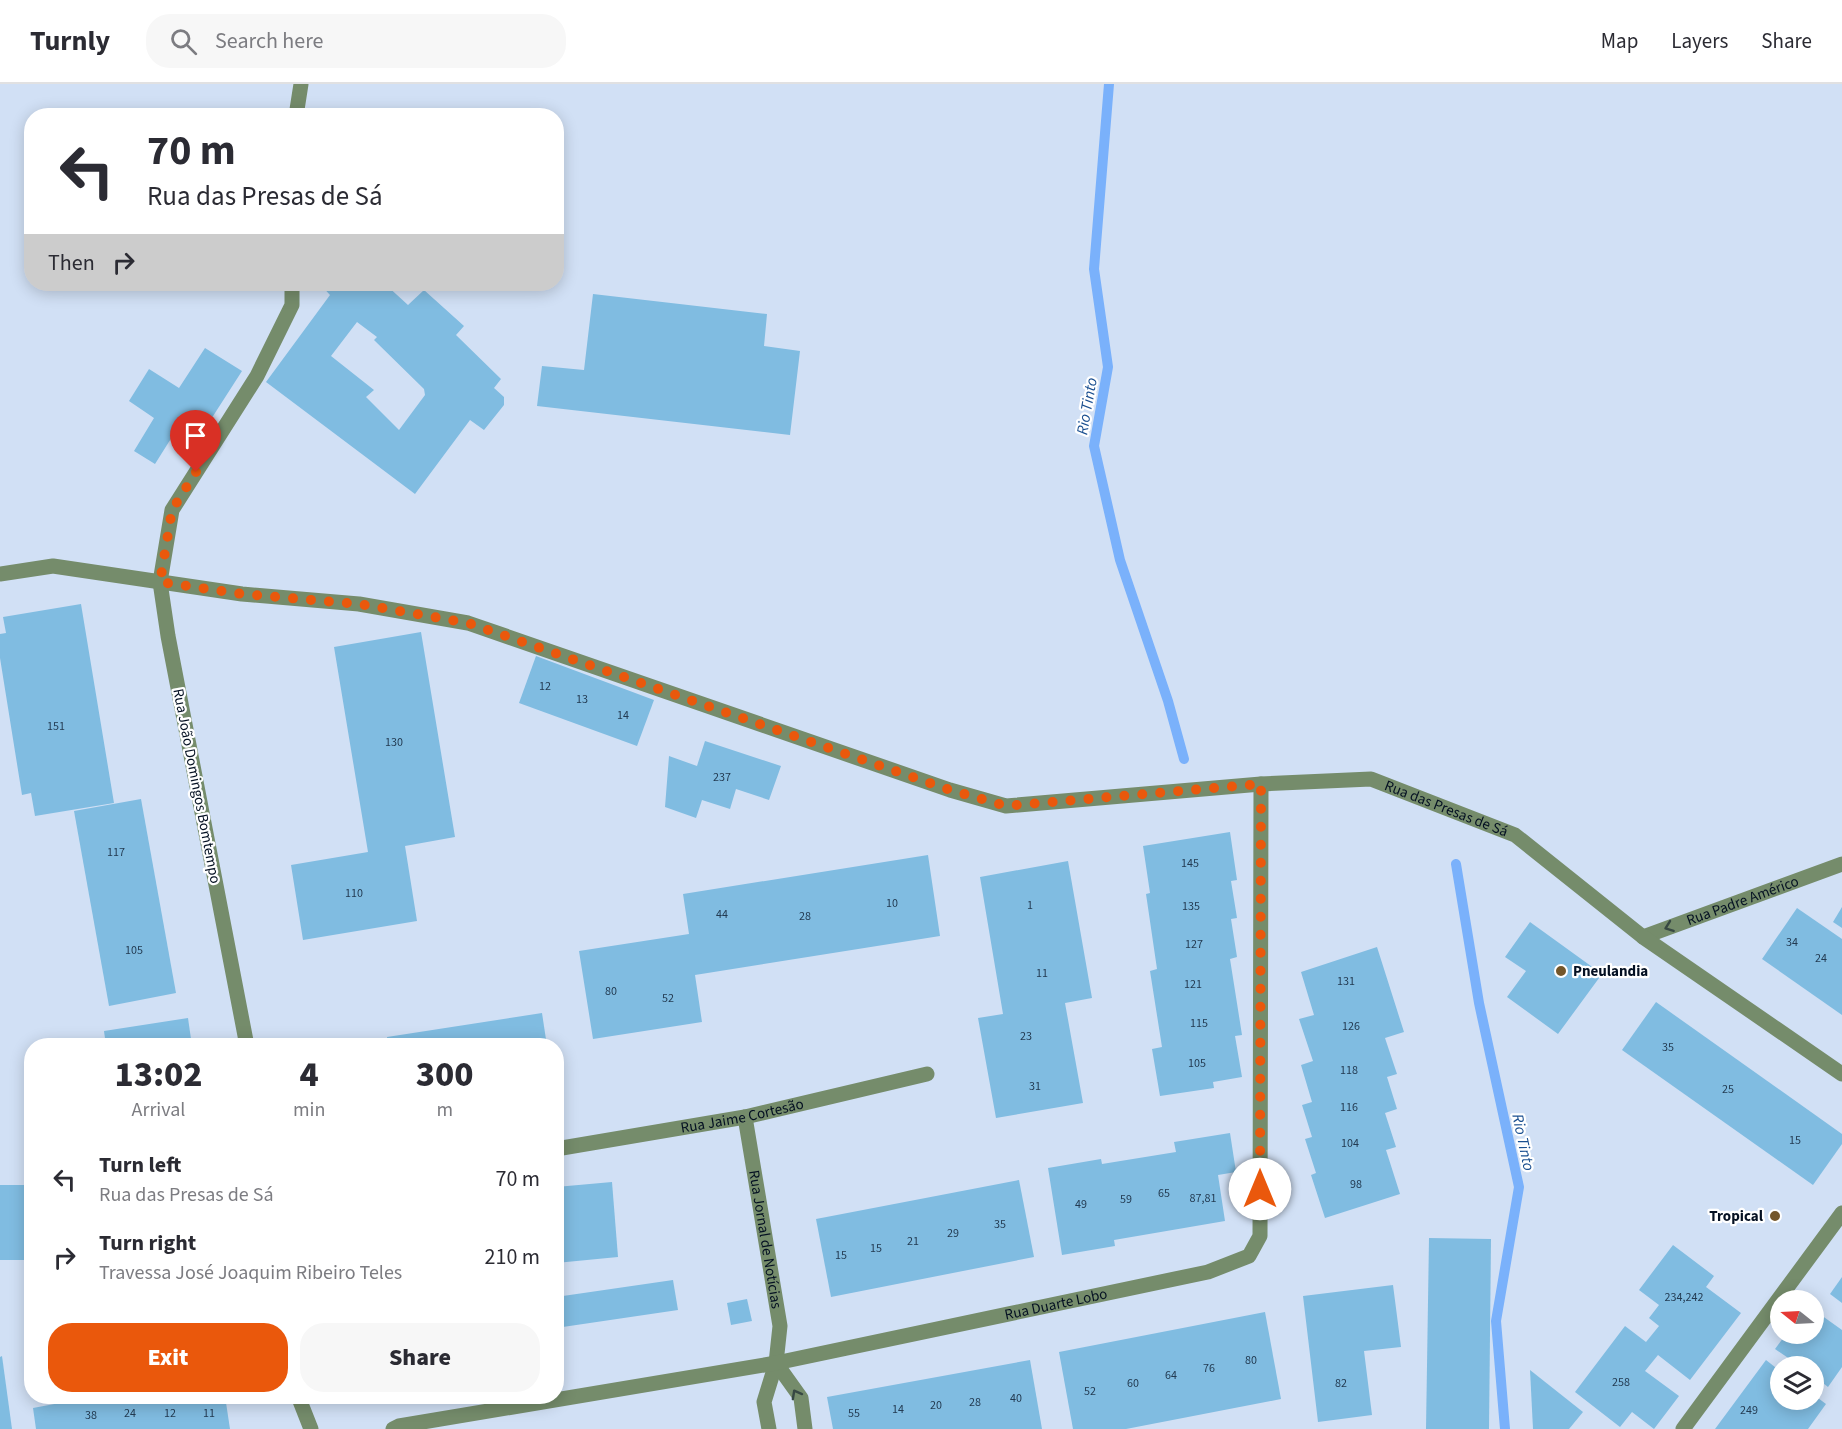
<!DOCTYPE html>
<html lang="en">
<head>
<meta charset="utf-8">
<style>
	body { margin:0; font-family:"Source Sans 3",sans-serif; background:#f7f7f7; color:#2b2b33; height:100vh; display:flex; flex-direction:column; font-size:22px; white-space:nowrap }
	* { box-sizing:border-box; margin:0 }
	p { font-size:20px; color:#7c7c81 }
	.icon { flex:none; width:33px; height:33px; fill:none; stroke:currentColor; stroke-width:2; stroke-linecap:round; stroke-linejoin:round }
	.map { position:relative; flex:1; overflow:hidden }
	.side { position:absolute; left:24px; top:954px; width:540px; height:366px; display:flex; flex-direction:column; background:#fff; border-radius:24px; box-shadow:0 3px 15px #0003 }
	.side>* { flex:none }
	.top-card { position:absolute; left:24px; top:24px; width:540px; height:183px; border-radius:24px; box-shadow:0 3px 15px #0003; background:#fff; color:#2b2b33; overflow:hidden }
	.needle { width:39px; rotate:288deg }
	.tools { position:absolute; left:1770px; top:1206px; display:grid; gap:12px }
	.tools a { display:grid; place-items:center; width:54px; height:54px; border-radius:50%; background:#fff; box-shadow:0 3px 15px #0003; font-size:30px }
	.pin { position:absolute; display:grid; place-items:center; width:51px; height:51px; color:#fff; margin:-62px -26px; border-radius:50% 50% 50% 0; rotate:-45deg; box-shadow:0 0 6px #0007 }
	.pin .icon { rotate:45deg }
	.me { position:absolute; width:66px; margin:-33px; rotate:0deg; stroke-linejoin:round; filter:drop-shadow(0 0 4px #0008) }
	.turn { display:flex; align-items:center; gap:21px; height:126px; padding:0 24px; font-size:27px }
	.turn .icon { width:78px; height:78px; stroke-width:2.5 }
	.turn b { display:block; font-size:42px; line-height:51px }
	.then { display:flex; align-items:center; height:57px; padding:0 24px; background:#0003; gap:12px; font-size:22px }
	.eta { display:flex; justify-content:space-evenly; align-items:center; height:102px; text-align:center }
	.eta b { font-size:36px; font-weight:800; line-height:42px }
	.cta { display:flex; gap:12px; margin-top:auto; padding:12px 24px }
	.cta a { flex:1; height:69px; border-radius:24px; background:#ea580c; color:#fff; font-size:24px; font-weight:800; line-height:69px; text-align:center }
	.cta a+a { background:#f7f7f7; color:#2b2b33 }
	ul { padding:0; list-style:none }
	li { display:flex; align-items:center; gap:18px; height:78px; padding:0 24px }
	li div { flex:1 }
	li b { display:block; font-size:22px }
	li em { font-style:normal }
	header { display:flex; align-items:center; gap:36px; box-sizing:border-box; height:84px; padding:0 30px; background:#fff; border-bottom:2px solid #e1e1e2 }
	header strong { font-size:28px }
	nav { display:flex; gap:33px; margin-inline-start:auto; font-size:21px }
	.search { width:420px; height:54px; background:#f7f7f7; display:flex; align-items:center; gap:15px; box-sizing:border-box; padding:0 21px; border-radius:24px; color:#7c7c81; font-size:22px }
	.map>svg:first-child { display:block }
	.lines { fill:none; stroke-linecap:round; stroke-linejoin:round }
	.stream { stroke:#7ab1fb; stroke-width:10 }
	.building { fill:#80bce1; fill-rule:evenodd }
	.minor { stroke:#758c6b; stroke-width:15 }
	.tertiary { stroke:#758c6b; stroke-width:15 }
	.oneway { stroke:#374843 }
	.route { stroke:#ea580c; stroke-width:10; stroke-dasharray:0 18 }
	.poi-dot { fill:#73562a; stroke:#fff; stroke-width:2 }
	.labels { text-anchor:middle; stroke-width:4.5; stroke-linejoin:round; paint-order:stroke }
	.number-label { font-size:12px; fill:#233b52 }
	.street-label { font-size:15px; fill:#041022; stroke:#fff }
	.poi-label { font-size:15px; font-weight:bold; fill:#041022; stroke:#fff; text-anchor:start }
	.water-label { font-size:16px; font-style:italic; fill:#1a4f90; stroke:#fff }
</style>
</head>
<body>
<header>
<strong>Turnly</strong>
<div class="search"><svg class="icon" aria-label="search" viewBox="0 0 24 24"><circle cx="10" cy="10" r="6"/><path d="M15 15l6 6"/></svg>Search here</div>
<nav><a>Map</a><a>Layers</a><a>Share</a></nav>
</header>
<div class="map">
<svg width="1842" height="1345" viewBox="0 0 1842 1345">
	<rect width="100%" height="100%" fill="#d1e0f5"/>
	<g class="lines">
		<g class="stream">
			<polyline points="1109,0 1094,185 1108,283 1094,362 1120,476 1168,617 1184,675"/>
			<polyline points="1456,780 1479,919 1519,1103 1496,1237 1505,1345"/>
		</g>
	</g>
	<g class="building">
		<path d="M320,200H385L408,221L424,206L464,242L456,251L501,295L494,304L504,313V321L484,346L470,336L415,410L266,298L330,211ZM357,238L377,253L374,256L424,305L425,311L399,346L366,313L374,306L331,272Z"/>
		<polygon points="593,210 767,230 764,262 800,267 790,351 537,322 542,282 584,286"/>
		<polygon points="205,264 242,287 197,357 177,345 155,380 134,367 154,334 129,317 149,285 179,304"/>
		<polygon points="81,520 114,719 35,732 31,709 22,711 0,574 0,550 6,549 3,533"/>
		<polygon points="421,548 455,753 405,762 417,837 303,856 291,781 368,768 334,563"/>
		<polygon points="536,572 654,616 637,662 519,619"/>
		<polygon points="705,657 781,682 769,716 736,705 730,725 702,716 696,734 665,723 669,672 697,682"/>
		<polygon points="141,715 176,909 109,922 74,727"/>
		<polygon points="1230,748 1237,796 1231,797 1237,834 1231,835 1237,873 1230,875 1242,951 1235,952 1242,993 1213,998 1214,1004 1160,1012 1152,965 1162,963 1150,887 1157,885 1146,810 1150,809 1143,762"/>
		<polygon points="928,771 940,852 695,891 702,938 593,955 579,867 689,850 683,810"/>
		<polygon points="1068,777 1092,914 1065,919 1083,1019 996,1034 978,934 1003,930 980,793"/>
		<polygon points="1842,823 1842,844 1833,838"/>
		<polygon points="1797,824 1842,855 1842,931 1762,875"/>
		<polygon points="1530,838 1602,890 1558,950 1507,913 1526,887 1505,873"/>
		<polygon points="1377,863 1404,948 1385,954 1397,990 1387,993 1397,1025 1385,1029 1396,1063 1386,1066 1400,1110 1325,1134 1311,1091 1316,1089 1305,1055 1312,1053 1302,1021 1312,1018 1301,981 1313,977 1299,935 1314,931 1301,888"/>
		<polygon points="1656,918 1842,1050 1842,1060 1813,1101 1622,966"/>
		<polygon points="542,929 547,962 388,962 387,953"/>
		<polygon points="188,934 192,962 106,962 104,947"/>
		<polygon points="1230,1049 1236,1088 1218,1091 1225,1137 1114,1156 1115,1162 1062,1171 1048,1084 1101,1075 1102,1080 1176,1068 1174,1058"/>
		<polygon points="1019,1096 1034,1173 831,1213 816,1135"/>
		<polygon points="612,1098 618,1173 556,1179 556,1103"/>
		<rect x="0" y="1101" width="32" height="75"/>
		<polygon points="1429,1154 1491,1155 1489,1345 1426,1345"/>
		<polygon points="1673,1161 1714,1192 1706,1203 1741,1229 1690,1296 1658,1271 1645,1287 1679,1312 1654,1345 1632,1328 1620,1343 1575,1308 1625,1242 1646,1258 1659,1242 1649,1234 1659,1221 1639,1206"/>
		<polygon points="1842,1193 1842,1219 1830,1210"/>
		<polygon points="673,1196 678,1226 556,1244 556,1213"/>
		<polygon points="1393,1201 1401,1263 1364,1267 1372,1331 1318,1338 1303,1212"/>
		<polygon points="747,1215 752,1237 731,1241 727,1219"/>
		<polygon points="1814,1226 1842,1246 1842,1283 1828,1303 1814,1292 1814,1282 1800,1282 1775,1265 1786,1250 1814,1250"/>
		<polygon points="1265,1228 1281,1315 1126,1345 1073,1345 1059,1268"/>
		<polygon points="2,1272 12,1345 0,1345 0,1273"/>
		<polygon points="1030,1276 1042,1345 833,1345 827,1313"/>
		<polygon points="1766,1276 1780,1287 1780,1316 1814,1316 1814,1311 1826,1320 1808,1345 1715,1345"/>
		<polygon points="1530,1286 1583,1328 1569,1345 1533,1345"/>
		<polygon points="97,1312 225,1312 230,1345 36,1345 33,1324"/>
	</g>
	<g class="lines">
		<g class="minor">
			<polyline points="296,32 301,0"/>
			<path id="s1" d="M1643,853L1842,780"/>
			<polyline points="247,962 168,552 160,498 172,426 257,292 292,221 292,200"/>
			<path id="s2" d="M745,1033L780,1242L776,1279L764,1318L769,1345"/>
			<path id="s3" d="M556,1065L745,1033L927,990"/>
			<polyline points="776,1279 801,1314 805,1345"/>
			<polyline points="298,1312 311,1345"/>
			<path id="s4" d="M393,1345L399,1342L776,1279L1208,1188L1249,1172L1260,1152L1261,700"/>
			<polyline points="1683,1345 1842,1129"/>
		</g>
		<path class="tertiary" id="s5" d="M0,490L53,482L242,510L359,520L468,539L950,706L1006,722L1261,700L1371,695L1515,751L1643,853L1842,990"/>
	</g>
	<defs><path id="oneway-chevron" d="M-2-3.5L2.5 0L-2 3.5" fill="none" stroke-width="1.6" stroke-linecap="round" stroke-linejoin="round" transform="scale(1.5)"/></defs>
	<g class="oneway">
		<use href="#oneway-chevron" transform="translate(1669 843) rotate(160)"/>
		<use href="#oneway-chevron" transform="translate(796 1310) rotate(-119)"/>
	</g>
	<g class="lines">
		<polyline class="route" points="196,388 172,426 160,498 242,510 359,520 468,539 950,706 1006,722 1261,700 1260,1105"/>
	</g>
	<g class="poi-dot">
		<circle cx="1561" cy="887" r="6"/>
		<circle cx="1775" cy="1132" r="6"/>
	</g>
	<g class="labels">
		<g class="number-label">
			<text x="545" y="606">12</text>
			<text x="582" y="619">13</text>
			<text x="623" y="635">14</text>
			<text x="56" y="646">151</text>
			<text x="394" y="662">130</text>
			<text x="722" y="697">237</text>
			<text x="116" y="772">117</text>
			<text x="1190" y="783">145</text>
			<text x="354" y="813">110</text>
			<text x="892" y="823">10</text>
			<text x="1030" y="825">1</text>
			<text x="1191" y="826">135</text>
			<text x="722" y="834">44</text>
			<text x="805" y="836">28</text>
			<text x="1792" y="862">34</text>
			<text x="1194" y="864">127</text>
			<text x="134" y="870">105</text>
			<text x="1821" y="878">24</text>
			<text x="1042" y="893">11</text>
			<text x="1346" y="901">131</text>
			<text x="1193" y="904">121</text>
			<text x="611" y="911">80</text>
			<text x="668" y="918">52</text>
			<text x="1199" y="943">115</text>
			<text x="1351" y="946">126</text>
			<text x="1026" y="956">23</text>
			<text x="1668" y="967">35</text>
			<text x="1197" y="983">105</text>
			<text x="1349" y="990">118</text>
			<text x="1035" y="1006">31</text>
			<text x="1728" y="1009">25</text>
			<text x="1349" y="1027">116</text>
			<text x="1795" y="1060">15</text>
			<text x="1350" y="1063">104</text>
			<text x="1356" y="1104">98</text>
			<text x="1164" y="1113">65</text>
			<text x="1203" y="1118">87,81</text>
			<text x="1126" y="1119">59</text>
			<text x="1081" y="1124">49</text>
			<text x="1000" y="1144">35</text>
			<text x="953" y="1153">29</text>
			<text x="913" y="1161">21</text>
			<text x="876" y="1168">15</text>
			<text x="841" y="1175">15</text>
			<text x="1684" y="1217">234,242</text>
			<text x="1251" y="1280">80</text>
			<text x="1209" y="1288">76</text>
			<text x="1171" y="1295">64</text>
			<text x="1621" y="1302">258</text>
			<text x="1133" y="1303">60</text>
			<text x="1341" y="1303">82</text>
			<text x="1090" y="1311">52</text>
			<text x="1016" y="1318">40</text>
			<text x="975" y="1322">28</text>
			<text x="936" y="1325">20</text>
			<text x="898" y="1329">14</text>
			<text x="1749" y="1330">249</text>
			<text x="130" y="1333">24</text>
			<text x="170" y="1333">12</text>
			<text x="209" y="1333">11</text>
			<text x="854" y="1333">55</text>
			<text x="91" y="1335">38</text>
		</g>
		<g class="street-label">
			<text transform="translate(197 702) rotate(79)" y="5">Rua João Domingos Bomtempo</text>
			<text dy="5" stroke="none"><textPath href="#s5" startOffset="1488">Rua das Presas de Sá</textPath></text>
			<text dy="5" stroke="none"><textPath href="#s1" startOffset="106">Rua Padre Américo</textPath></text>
			<text dy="5" stroke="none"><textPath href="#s3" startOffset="189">Rua Jaime Cortesão</textPath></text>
			<text dy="5" stroke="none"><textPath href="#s2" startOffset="124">Rua Jornal de Notícias</textPath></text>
			<text dy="5" stroke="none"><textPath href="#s4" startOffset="675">Rua Duarte Lobo</textPath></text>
		</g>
		<g class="poi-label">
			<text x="1573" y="892">Pneulandia</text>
			<text x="1763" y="1137" text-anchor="end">Tropical</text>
		</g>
		<g class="water-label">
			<text transform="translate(1086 322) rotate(-80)" y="6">Rio Tinto</text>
			<text transform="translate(1524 1058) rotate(78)" y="6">Rio Tinto</text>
		</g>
	</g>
</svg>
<div class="tools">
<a><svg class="needle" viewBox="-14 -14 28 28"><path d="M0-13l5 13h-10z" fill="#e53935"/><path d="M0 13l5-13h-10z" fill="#7c7c81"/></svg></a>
<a><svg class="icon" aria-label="layers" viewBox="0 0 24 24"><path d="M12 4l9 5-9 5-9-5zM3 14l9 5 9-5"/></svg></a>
</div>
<div class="pin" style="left:196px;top:388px;background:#d93025"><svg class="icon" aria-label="arrive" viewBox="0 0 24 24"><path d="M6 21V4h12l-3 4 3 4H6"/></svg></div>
<svg class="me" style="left:1260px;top:1105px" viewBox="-20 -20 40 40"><circle r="19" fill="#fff"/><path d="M0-13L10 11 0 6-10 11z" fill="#ea580c"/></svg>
<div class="top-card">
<div class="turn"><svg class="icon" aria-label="left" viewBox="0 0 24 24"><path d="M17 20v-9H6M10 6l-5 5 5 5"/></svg><div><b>70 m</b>Rua das Presas de Sá</div></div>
<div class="then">Then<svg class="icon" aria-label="right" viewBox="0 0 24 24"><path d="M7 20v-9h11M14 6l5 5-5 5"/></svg></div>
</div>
<section class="side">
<div class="eta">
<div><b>13:02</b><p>Arrival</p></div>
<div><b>4</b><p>min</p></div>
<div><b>300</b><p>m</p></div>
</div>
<ul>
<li><svg class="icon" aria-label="left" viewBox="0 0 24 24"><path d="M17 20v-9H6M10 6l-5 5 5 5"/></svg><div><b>Turn left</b><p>Rua das Presas de Sá</p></div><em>70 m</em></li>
<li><svg class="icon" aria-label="right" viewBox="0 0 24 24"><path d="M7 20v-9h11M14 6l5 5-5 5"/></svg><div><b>Turn right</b><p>Travessa José Joaquim Ribeiro Teles</p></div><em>210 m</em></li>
</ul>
<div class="cta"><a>Exit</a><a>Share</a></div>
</section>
</div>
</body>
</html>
